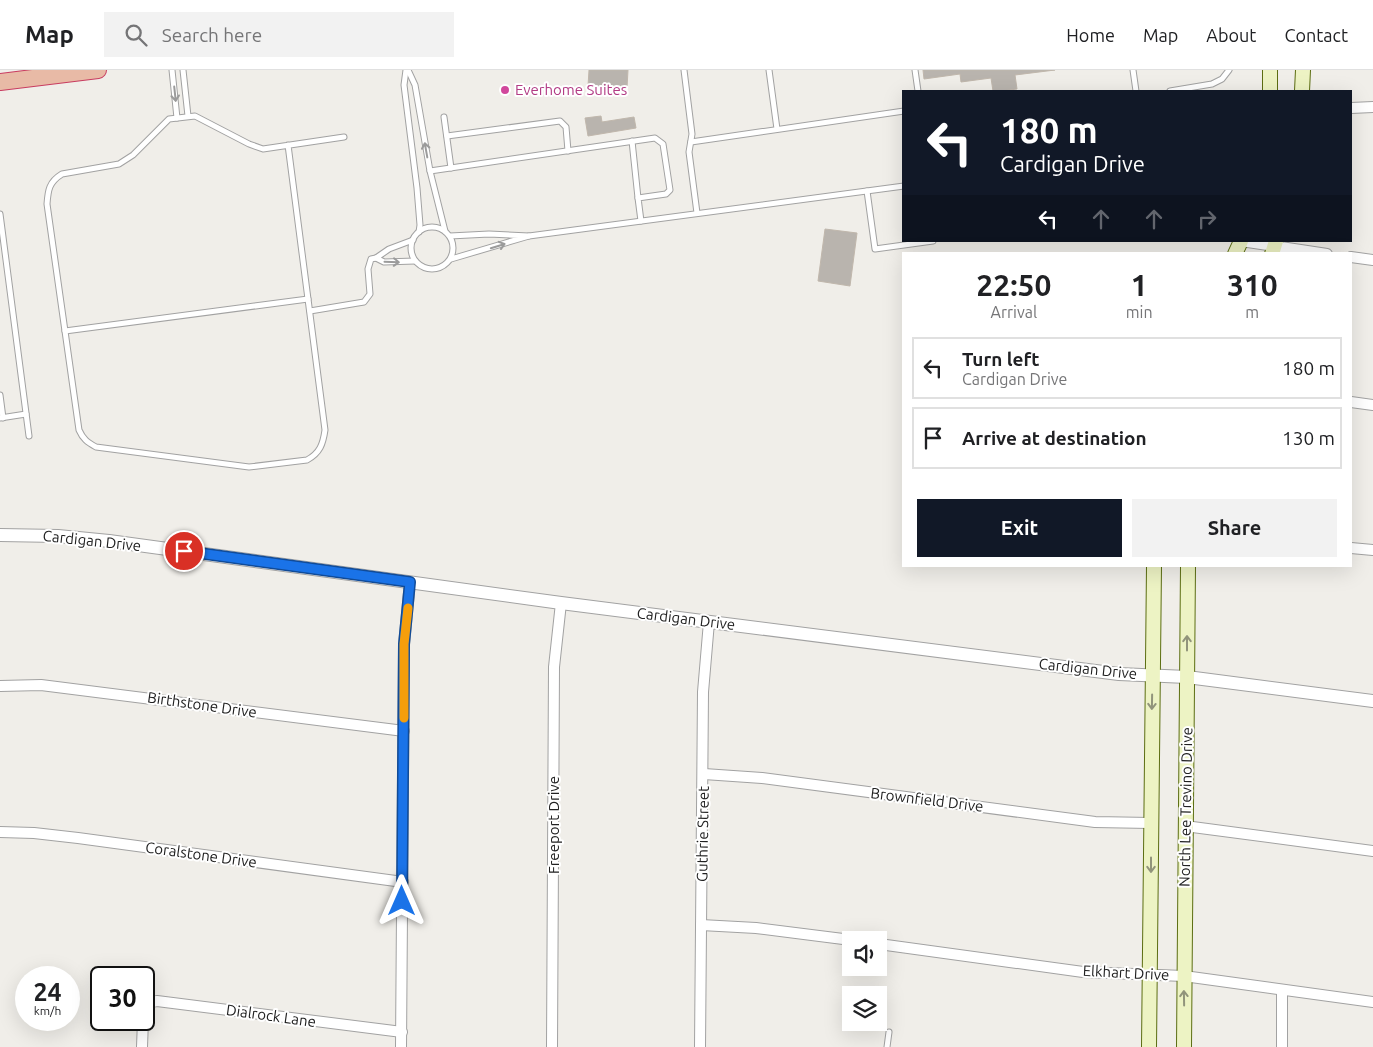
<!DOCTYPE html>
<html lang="en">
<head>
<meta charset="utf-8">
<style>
	body { margin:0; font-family:Ubuntu,sans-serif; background:#f2f2f2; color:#202124; height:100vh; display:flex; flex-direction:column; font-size:19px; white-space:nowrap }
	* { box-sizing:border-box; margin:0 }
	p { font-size:16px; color:#757577 }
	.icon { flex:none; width:28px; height:28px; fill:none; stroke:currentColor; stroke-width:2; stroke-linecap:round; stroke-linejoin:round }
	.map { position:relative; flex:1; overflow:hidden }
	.sheet { position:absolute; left:902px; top:182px; width:450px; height:315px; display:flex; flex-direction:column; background:#fff; border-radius:0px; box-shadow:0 5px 20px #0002 }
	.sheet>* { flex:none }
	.top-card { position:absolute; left:902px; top:20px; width:450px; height:152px; border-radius:0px; box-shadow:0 5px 20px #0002; background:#111827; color:#fff; overflow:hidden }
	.buttons { position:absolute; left:842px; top:861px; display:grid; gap:10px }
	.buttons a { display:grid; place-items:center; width:45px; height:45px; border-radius:0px; background:#fff; box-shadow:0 5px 20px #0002; font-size:25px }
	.speed { position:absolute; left:15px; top:896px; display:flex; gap:10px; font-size:25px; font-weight:700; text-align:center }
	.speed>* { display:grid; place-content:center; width:65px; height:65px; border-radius:50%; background:#fff; box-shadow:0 5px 20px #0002; line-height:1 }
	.speed small { font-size:12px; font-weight:400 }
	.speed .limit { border:2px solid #111; border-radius:8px; background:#fff; color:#111 }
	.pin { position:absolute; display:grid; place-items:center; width:42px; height:42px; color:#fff; margin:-21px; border:2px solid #fff; border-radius:50%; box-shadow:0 1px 5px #0007 }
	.me { position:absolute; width:55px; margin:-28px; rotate:0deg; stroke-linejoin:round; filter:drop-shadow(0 0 4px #0008) }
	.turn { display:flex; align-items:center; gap:18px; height:105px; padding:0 15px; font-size:22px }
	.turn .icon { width:65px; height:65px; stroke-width:2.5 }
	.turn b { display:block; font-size:35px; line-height:42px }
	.lanes { display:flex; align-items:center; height:48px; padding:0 15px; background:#0003; justify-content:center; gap:25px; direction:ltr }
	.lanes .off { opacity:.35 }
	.eta { display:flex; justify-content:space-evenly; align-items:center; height:85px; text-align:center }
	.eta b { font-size:30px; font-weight:700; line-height:35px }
	.primary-button { display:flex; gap:10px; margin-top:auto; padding:10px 15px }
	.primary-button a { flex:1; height:58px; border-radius:0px; background:#111827; color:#fff; font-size:20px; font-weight:700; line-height:58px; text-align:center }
	.primary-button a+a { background:#f2f2f2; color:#202124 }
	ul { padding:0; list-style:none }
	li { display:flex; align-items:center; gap:15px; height:62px; margin:0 10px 8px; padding:0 5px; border:2px solid #e0e0e0; border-radius:0px }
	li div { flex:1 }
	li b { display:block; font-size:19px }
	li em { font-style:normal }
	header { display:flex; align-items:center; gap:30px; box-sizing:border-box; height:70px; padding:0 25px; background:#fff; border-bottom:1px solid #e0e0e0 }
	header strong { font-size:24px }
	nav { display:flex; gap:28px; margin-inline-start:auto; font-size:18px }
	.search { width:350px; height:45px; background:#f2f2f2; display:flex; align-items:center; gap:12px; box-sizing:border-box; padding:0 18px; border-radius:0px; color:#757577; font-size:19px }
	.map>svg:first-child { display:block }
	.building { fill:#b9b4ae; stroke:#c0b7ac }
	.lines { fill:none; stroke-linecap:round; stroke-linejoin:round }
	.service-casing { stroke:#a2a2a2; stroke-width:7 }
	.minor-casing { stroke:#a2a2a2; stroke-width:12 }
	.tertiary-casing { stroke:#a2a2a2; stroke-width:14 }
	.secondary-casing { stroke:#5c6e12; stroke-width:16 }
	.trunk-casing { stroke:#c83c60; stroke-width:18 }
	.service { stroke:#fff; stroke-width:5 }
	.minor { stroke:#fff; stroke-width:10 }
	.tertiary { stroke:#fff; stroke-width:12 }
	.secondary { stroke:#edf3c4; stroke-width:14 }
	.trunk { stroke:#e8baa6; stroke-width:16 }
	.oneway { stroke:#9b9b9b }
	.oneway2 { stroke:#91947b }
	.route-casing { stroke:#114b97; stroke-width:12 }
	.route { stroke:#1a73e8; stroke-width:9 }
	.slow { stroke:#f59e0b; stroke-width:9 }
	.hotel-dot { fill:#d1479c; stroke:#fff; stroke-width:2 }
	.labels { text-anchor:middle; stroke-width:4; stroke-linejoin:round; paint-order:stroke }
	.hotel-label { font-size:15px; fill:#b23c85; stroke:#fff; text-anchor:start }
	.street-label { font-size:15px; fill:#212121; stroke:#fff }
</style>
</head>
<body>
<header>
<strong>Map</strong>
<div class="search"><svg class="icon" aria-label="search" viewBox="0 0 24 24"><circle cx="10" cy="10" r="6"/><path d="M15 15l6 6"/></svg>Search here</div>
<nav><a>Home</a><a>Map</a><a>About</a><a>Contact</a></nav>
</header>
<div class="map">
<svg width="1373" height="977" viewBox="0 0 1373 977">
	<rect width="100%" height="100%" fill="#f0eee9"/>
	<g class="building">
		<polygon points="589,0 628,0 627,18 588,16"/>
		<polygon points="923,0 1055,0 1015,5 1017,19 1002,21 993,21 991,8 961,12 960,4 924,9"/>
		<polygon points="601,46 602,52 634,47 636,58 588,66 585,48"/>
		<polygon points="825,159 857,163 850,216 818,211"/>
	</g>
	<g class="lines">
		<defs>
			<g id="service">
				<polyline points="172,0 177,48"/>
				<polyline points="183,0 188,46"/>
				<polyline points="406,0 404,15 417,118 420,155 419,162"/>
				<polyline points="408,0 415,15 430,101 445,161"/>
				<polyline points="684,0 692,64 689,82 697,143"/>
				<polyline points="769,0 777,59"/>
				<polyline points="915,0 918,21"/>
				<polyline points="1133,0 1136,21"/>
				<polyline points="1170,21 1212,14 1222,9 1229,0"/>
				<polyline points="444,47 451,98"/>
				<polyline points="447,66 560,51 566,57 568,81"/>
				<polyline points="632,71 638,128"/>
				<polyline points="691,72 904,41"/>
				<path d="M288,75L325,360C323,374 320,383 307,390L249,397L96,377C87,372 83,369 79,360L47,134C48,120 49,112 62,104L119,94L133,85L169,49L195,46L249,74L263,79L344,67"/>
				<polyline points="430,101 655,68 663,74 670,120 666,124 638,128 641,151"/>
				<polyline points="867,121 875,179 933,171"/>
				<polyline points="0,144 29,366"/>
				<circle cx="432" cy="178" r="21"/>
				<polyline points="450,166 489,164 529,166 451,189"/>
				<polyline points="529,166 904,116"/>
				<polyline points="413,170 389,179 376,188 384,192 415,191"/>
				<polyline points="310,241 364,232 370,224 368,199 371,189 376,188"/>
				<polyline points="65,261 308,229"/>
				<polyline points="0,325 3,348"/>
				<polyline points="0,348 26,344"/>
				<polyline points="887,977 889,962"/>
			</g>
			<g id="minor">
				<polyline points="1351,38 1373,37"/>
				<polyline points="1241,171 1327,184"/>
				<polyline points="1351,187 1373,190"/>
				<polyline points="1351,332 1373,335"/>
				<polyline points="1351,478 1373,480"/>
				<polyline points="0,616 41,615 404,661"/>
				<polyline points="704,704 762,708 1095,752 1150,753"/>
				<polyline points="1185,756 1373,781"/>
				<polyline points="0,762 34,763 78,768 403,812"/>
				<polyline points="701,855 756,858 851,870"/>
				<polyline points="879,874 1083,902 1184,906 1373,932"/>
				<polyline points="144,939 148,933 157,931 402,962"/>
				<polyline points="142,977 143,950"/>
				<polyline points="401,977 404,575 410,512"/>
				<polyline points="552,977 554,597 561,533"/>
				<polyline points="700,977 703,622 709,552"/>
				<polyline points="1282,977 1282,921"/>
			</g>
			<polyline id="tertiary" points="0,465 58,466 109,471 561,533 1119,604 1187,607 1373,631"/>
			<g id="secondary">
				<polyline points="1270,0 1270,21"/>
				<polyline points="1302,21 1303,0"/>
				<polyline points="1235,184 1241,171"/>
				<polyline points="1272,184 1276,171"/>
				<polyline points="1149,977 1154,496"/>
				<polyline points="1184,977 1188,496"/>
			</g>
			<polyline id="trunk" points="0,12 98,0"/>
		</defs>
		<use href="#service" class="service-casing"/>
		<use href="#minor" class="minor-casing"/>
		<use href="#tertiary" class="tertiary-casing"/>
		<use href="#secondary" class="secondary-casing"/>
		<use href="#trunk" class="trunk-casing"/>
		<use href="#service" class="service"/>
		<use href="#minor" class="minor"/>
		<use href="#tertiary" class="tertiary"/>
		<use href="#secondary" class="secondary"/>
		<use href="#trunk" class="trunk"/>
	</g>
	<defs><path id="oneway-shaft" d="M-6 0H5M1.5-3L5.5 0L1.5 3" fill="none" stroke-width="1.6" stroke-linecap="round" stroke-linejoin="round" transform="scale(1.25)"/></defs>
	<g class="oneway">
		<use href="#oneway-shaft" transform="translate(175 24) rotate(84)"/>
		<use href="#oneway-shaft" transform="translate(426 80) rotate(-100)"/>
		<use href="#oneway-shaft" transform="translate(498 176) rotate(-17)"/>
		<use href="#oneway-shaft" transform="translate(392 192) rotate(2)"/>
	</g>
	<g class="oneway2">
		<use href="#oneway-shaft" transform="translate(1187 573) rotate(-90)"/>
		<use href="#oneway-shaft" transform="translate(1152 632) rotate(91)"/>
		<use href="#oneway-shaft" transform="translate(1151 795) rotate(90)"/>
		<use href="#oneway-shaft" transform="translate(1184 928) rotate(-91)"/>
	</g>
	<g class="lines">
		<defs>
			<polyline id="route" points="184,481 410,512 404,574 402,831"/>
		</defs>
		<use href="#route" class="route-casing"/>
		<use href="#route" class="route"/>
		<polyline class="slow" points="404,648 404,574 408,538"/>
	</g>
	<circle class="hotel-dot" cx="505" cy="20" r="5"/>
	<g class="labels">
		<g class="hotel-label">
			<text x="515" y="25">Everhome Suites</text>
		</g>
		<g class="street-label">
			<text transform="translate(92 471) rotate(6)" y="5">Cardigan Drive</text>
			<text transform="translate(686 549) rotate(7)" y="5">Cardigan Drive</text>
			<text transform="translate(1088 599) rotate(6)" y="5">Cardigan Drive</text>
			<text transform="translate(202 635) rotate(8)" y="5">Birthstone Drive</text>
			<text transform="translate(927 730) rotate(7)" y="5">Brownfield Drive</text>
			<text transform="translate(1186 737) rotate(-89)" y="5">North Lee Trevino Drive</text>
			<text transform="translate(554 755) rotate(-90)" y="5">Freeport Drive</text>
			<text transform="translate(703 764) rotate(-89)" y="5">Guthrie Street</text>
			<text transform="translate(201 785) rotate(8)" y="5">Coralstone Drive</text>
			<text transform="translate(1126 903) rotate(3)" y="5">Elkhart Drive</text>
			<text transform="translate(271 946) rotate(8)" y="5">Dialrock Lane</text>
		</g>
	</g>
</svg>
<div class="buttons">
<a><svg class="icon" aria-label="sound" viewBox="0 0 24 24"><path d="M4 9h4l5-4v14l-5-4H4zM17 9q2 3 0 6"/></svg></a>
<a><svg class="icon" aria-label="layers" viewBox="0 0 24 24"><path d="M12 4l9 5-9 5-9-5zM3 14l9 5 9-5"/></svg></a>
</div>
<div class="speed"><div>24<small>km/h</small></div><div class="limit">30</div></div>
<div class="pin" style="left:184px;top:481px;background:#d93025"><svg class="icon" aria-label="arrive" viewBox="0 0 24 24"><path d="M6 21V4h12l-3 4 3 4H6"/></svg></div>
<svg class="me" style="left:402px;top:831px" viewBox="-20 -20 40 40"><path d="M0-17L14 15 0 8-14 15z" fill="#1a73e8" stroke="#fff" stroke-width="4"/></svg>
<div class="top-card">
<div class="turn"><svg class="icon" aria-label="left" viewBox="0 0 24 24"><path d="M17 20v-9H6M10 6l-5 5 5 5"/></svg><div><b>180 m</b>Cardigan Drive</div></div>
<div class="lanes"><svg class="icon" aria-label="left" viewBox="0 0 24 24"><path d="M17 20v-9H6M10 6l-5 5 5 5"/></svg><svg class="icon off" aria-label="ahead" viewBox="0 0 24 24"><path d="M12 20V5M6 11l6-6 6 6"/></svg><svg class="icon off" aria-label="ahead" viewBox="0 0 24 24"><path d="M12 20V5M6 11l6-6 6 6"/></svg><svg class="icon off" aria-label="right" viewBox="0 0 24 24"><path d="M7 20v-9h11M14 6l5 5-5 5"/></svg></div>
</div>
<section class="sheet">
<div class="eta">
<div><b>22:50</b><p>Arrival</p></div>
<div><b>1</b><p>min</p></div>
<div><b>310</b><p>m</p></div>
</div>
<ul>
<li><svg class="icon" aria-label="left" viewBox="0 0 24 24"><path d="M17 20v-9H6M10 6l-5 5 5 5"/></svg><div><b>Turn left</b><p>Cardigan Drive</p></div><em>180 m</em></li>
<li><svg class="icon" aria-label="arrive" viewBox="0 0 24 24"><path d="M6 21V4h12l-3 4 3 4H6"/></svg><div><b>Arrive at destination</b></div><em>130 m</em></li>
</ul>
<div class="primary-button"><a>Exit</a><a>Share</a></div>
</section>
</div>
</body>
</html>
